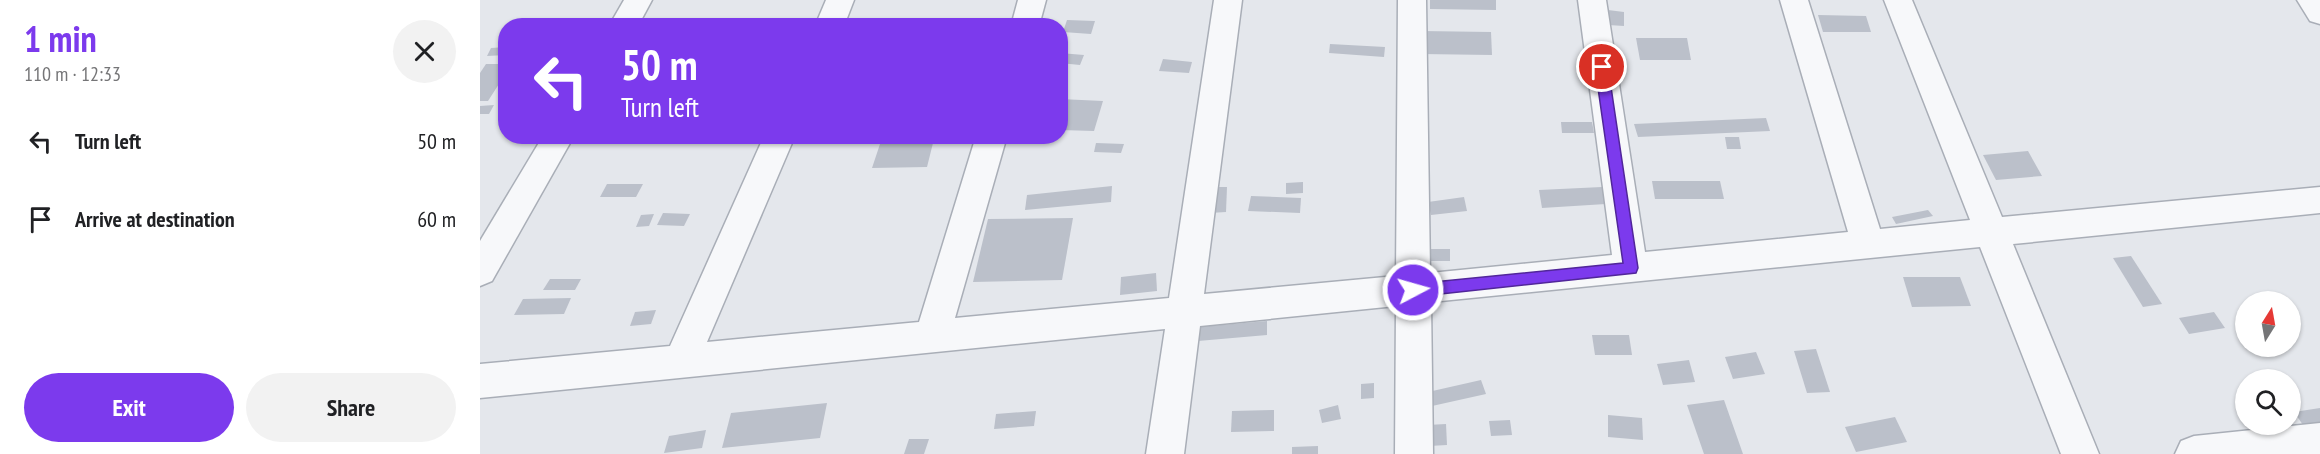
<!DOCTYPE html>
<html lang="en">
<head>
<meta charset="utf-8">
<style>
	body { margin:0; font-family:"PT Sans Narrow",sans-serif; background:#f2f2f2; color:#202124; height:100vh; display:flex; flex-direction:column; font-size:22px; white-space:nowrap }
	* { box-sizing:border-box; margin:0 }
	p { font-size:20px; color:#757577 }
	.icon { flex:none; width:33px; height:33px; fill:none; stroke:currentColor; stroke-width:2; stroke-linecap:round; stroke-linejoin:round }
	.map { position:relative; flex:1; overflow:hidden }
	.panel { display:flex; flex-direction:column; background:#fff; width:480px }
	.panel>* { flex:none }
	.banner { position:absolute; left:18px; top:18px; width:570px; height:126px; border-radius:24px; box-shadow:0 2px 4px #0004; background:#7c3aed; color:#fff; overflow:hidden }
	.needle { width:39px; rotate:11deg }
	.fabs { position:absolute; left:1755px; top:291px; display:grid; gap:12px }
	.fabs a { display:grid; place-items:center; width:66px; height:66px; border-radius:50%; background:#fff; box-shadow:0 2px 4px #0004; font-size:30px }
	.pin { position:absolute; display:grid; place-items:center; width:51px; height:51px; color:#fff; margin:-26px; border:3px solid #fff; border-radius:50%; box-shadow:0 2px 6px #0007 }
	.me { position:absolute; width:66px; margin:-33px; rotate:84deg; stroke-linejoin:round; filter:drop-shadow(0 0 4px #0008) }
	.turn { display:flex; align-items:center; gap:21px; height:126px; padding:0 24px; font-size:27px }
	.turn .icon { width:78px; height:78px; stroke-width:2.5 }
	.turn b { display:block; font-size:42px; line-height:51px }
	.round { display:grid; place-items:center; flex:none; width:63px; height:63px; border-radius:32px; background:#f2f2f2 }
	.summary { display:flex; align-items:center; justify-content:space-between; height:102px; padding:0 24px }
	h1 { font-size:36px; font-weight:700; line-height:45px; color:#7c3aed }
	.action { display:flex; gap:12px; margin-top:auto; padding:12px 24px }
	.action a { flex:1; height:69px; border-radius:36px; background:#7c3aed; color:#fff; font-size:24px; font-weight:700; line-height:69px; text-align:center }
	.action a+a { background:#f2f2f2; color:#202124 }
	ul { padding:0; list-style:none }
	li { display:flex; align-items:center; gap:18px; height:78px; padding:0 24px }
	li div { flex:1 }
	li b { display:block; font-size:22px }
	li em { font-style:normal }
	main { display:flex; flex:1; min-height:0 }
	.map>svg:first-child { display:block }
	.building { fill:#bbc0ca }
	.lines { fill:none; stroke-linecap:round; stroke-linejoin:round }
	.minor-casing { stroke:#a9aeb7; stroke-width:3 }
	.minor { fill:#f7f8fa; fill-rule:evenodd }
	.route { fill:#7c3aed; stroke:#51269a; stroke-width:1.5 }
</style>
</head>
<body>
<main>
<section class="panel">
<div class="summary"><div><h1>1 min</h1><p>110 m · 12:33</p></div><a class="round"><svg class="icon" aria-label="close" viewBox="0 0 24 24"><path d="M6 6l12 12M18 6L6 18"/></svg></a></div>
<ul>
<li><svg class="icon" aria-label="left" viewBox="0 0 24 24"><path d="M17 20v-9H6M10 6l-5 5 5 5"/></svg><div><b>Turn left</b></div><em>50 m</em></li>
<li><svg class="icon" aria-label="arrive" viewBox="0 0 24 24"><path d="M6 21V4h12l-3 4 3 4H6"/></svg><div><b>Arrive at destination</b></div><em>60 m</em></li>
</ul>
<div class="action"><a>Exit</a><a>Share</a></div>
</section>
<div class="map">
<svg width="1840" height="454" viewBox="0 0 1840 454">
	<rect width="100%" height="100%" fill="#e4e7ec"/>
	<g class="building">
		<polygon points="950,0 1016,0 1016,10 950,9"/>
		<polygon points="1128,10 1144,12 1144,26 1128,25"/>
		<polygon points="1338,15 1386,16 1391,32 1343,32"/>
		<polygon points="587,20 615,21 611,34 583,32"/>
		<polygon points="941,31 1011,32 1012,55 941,54"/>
		<polygon points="1156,38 1207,38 1211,60 1160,60"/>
		<polygon points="850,44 905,47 904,57 849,53"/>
		<polygon points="26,47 26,55 7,56 11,48"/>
		<polygon points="580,53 604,55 600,65 580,63"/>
		<polygon points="683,59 712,62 709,73 679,71"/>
		<polygon points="6,64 26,64 26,73 8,101 0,101 0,73"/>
		<polygon points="580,99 623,101 614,131 580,130"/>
		<polygon points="14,105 9,114 0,114 0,106"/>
		<polygon points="1286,118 1290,131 1158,137 1154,124"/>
		<polygon points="1081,122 1112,122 1114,133 1082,133"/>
		<polygon points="367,136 397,136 394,141 366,139"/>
		<polygon points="1245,137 1259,137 1261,149 1247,149"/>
		<polygon points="453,143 447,167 392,168 400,144"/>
		<polygon points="616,143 644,144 641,153 614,152"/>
		<polygon points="1548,151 1562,176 1516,180 1503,155"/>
		<polygon points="1172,181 1240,181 1244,199 1175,199"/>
		<polygon points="823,182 823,193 806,194 806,183"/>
		<polygon points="127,184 163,184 156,197 120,197"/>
		<polygon points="632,186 631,202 545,210 547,195"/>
		<polygon points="732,187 747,187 746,212 730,213"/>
		<polygon points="1122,187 1126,204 1062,208 1059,190"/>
		<polygon points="771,196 821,198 820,213 768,211"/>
		<polygon points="984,197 987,211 951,215 948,202"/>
		<polygon points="1448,210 1453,216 1416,224 1412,217"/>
		<polygon points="183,213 210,214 204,226 177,225"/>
		<polygon points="174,214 169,226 156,227 161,215"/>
		<polygon points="593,218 582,280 493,282 508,219"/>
		<polygon points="939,249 970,249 970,261 938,261"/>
		<polygon points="1651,256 1682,304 1663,307 1633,258"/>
		<polygon points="676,273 677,291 640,295 641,277"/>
		<polygon points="1423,277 1480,277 1491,306 1432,307"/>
		<polygon points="70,279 101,279 95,290 63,290"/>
		<polygon points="91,298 84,314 34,315 43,299"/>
		<polygon points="176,310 171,324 150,326 155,312"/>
		<polygon points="1734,312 1745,328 1709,334 1699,318"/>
		<polygon points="787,321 787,335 718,341 718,327"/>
		<polygon points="1112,335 1149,335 1152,355 1115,355"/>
		<polygon points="1336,349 1350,392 1327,393 1314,351"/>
		<polygon points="1276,352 1285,374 1253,379 1245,357"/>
		<polygon points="1209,360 1215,382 1183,385 1177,364"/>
		<polygon points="1001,380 1006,394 952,406 948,392"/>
		<polygon points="894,383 894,398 881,399 881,384"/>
		<polygon points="1244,400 1263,454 1224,454 1207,405"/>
		<polygon points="347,403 340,438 242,448 251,413"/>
		<polygon points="858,405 861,419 842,423 839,410"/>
		<polygon points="1840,408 1840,423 1823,425 1814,412"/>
		<polygon points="794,410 794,431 751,432 752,411"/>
		<polygon points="556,411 554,426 514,429 516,414"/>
		<polygon points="1128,415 1162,418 1163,440 1128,437"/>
		<polygon points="1415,417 1427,442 1376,452 1365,427"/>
		<polygon points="1030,420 1032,435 1011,436 1009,421"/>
		<polygon points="966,424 967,445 949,446 947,425"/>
		<polygon points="226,430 222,448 184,453 189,436"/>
		<polygon points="429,439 449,439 444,454 424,454"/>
		<polygon points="838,446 838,454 812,454 812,447"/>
	</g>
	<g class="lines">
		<defs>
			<g id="minor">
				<polygon points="144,0 172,0 158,26 129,26"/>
				<polygon points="346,0 374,0 364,26 335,26"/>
				<polygon points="538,0 566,0 559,26 531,26"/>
				<polygon points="734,0 762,0 724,294 916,276 918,0 946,0 950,273 1132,255 1098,0 1126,0 1165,252 1368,232 1300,0 1328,0 1400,229 1490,220 1404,0 1432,0 1522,217 1840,187 1840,213 1533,244 1619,454 1581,454 1500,247 951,302 953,454 915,454 916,306 720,326 704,454 666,454 685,329 0,398 0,364 190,346 284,136 315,136 227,342 439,322 496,136 527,136 475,318 689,298"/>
				<polygon points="1817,0 1840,0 1840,24 1830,21"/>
				<polygon points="63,136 94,136 12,281 0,286 0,241"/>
				<polygon points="1840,423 1840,454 1695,454 1701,441 1714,436"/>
			</g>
		</defs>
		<use href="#minor" class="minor-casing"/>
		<use href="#minor" class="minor"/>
	</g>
	<polygon class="route" points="1122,62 1128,67 1158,268 1156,273 933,297 928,295 928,286 933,284 1143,263 1115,67"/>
</svg>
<div class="fabs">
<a><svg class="needle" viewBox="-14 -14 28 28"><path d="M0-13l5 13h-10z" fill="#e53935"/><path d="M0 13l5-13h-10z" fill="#757577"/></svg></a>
<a><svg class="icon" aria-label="search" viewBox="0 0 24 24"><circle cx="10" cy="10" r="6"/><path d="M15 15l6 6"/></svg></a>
</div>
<div class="pin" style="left:1122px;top:67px;background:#d93025"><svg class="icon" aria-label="arrive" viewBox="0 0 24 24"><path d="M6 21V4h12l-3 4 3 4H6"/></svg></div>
<svg class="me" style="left:933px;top:290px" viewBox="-20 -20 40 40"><circle r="17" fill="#7c3aed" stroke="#fff" stroke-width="3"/><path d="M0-11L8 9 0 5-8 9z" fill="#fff"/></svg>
<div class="banner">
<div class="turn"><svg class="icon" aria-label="left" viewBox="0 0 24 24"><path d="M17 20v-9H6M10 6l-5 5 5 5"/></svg><div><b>50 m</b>Turn left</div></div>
</div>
</div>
</main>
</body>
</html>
